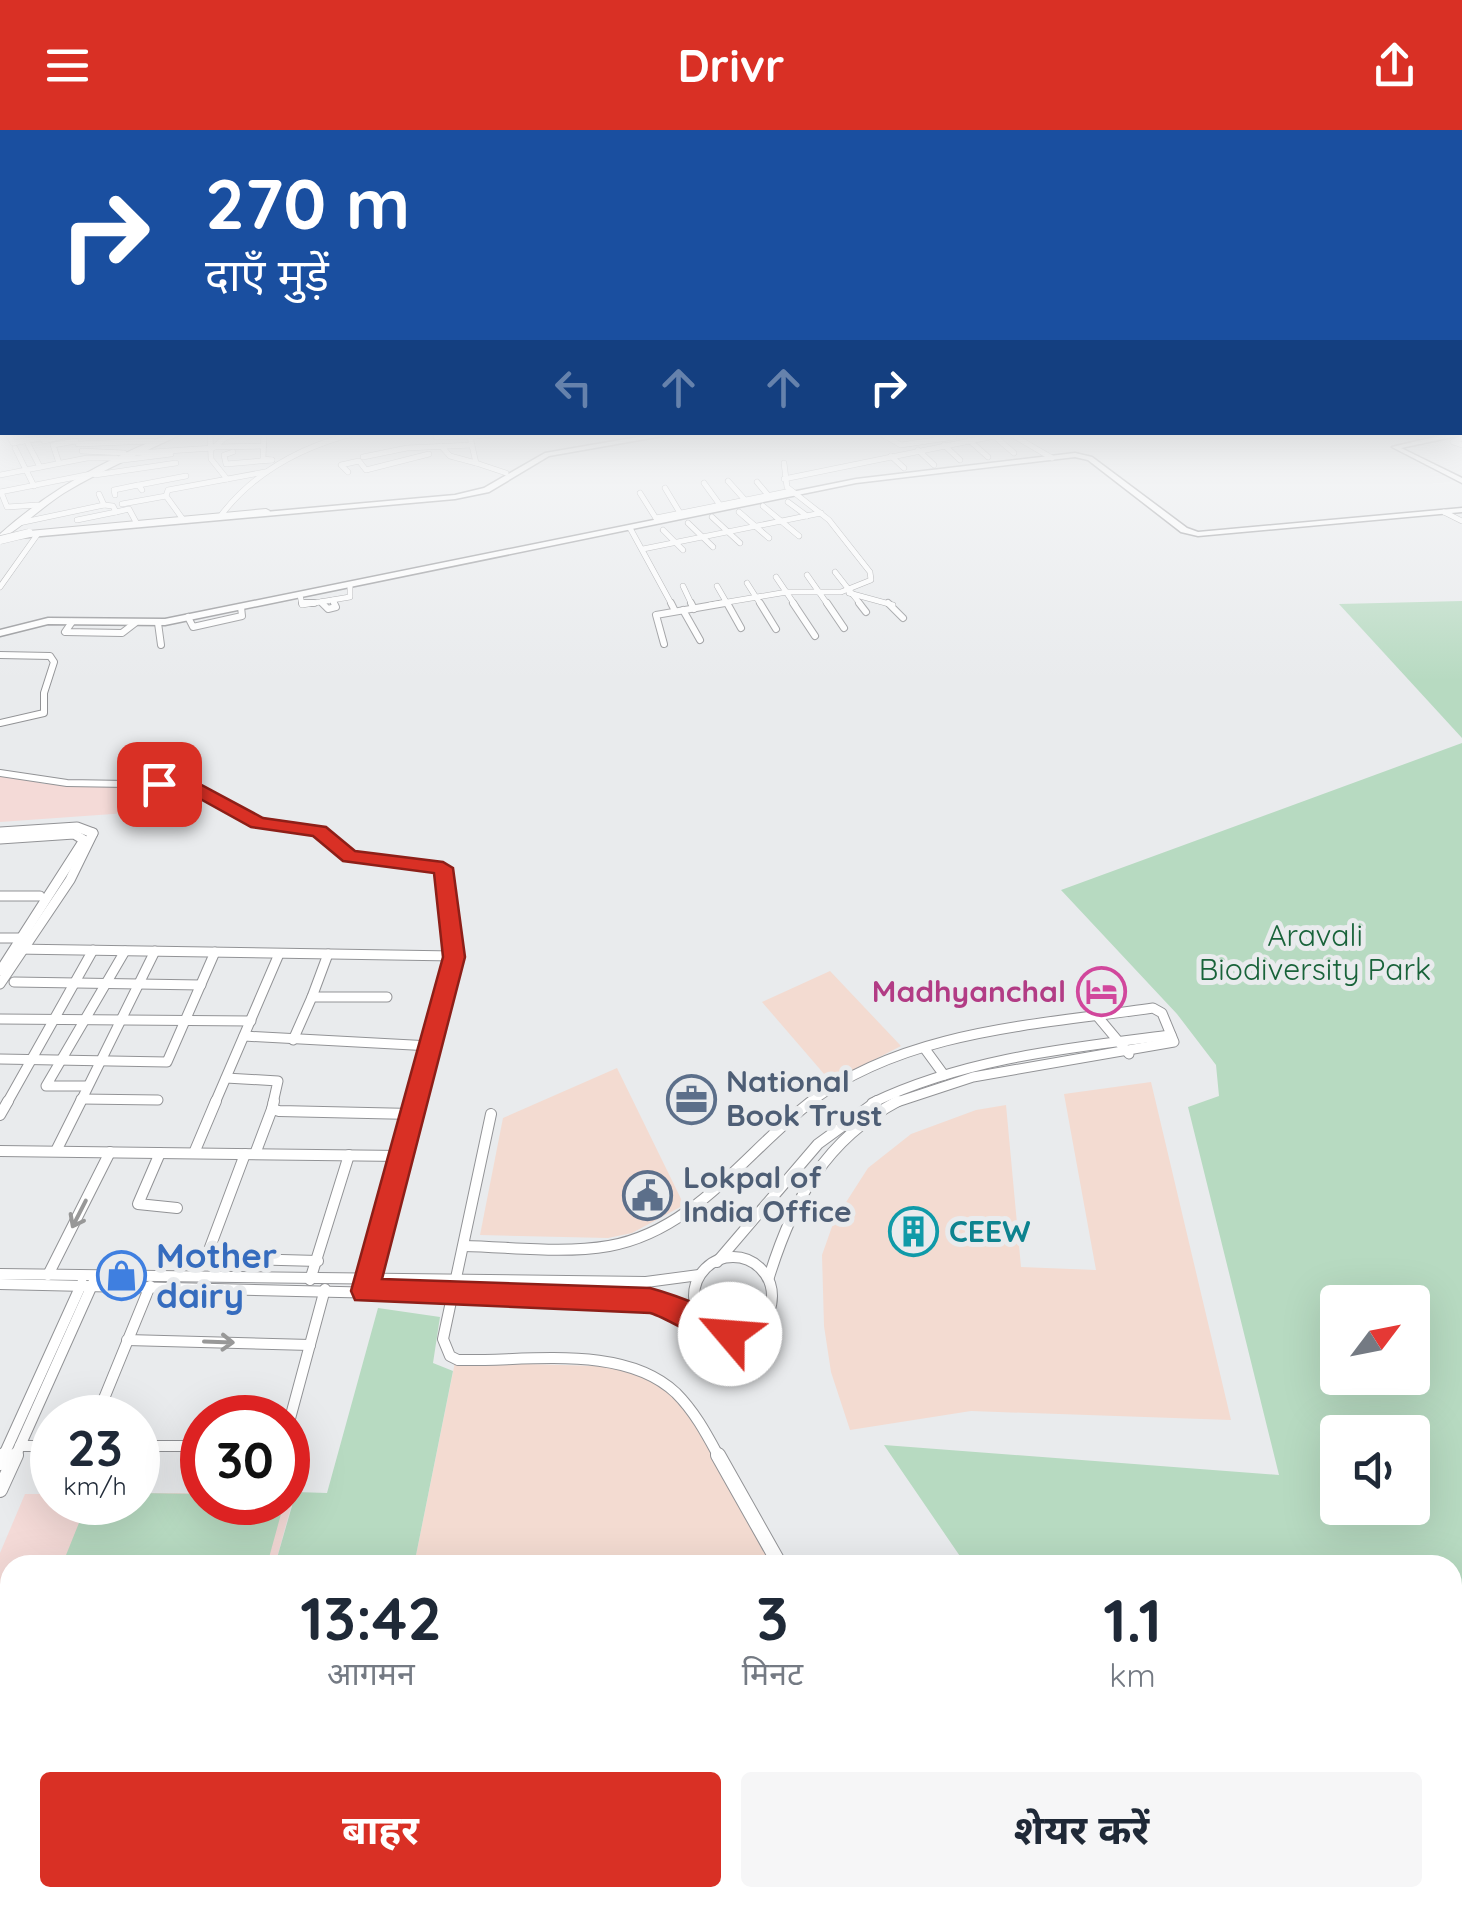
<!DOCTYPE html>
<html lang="hi">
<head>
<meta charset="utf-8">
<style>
	body { margin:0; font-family:Quicksand,"Noto Sans Devanagari",sans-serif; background:#f6f6f7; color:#1f2937; height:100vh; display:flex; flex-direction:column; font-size:38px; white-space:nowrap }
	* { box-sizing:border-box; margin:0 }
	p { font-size:32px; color:#747a83 }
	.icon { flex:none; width:55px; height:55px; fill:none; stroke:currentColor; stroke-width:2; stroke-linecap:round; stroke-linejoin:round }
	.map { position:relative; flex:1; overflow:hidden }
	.details { position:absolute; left:0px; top:1425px; width:1462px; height:352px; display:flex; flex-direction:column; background:#fff; border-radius:30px 30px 0 0; box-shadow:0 10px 40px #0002 }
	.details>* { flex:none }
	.guide { position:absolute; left:0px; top:0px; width:1462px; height:305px; box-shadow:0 10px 40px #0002; background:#1a4fa0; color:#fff; overflow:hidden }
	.needle { width:65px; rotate:58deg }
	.fabs { position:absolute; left:1320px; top:1155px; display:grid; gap:20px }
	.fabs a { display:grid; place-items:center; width:110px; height:110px; border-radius:10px; background:#fff; box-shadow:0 10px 40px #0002; font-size:50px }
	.speed { position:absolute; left:30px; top:1265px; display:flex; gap:20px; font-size:50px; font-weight:700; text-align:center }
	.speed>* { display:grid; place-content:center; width:130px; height:130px; border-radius:50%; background:#fff; box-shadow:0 10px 40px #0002; line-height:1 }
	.speed small { font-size:25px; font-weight:400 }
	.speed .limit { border:15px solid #d22; background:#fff; color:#111 }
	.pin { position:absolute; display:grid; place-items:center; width:85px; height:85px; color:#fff; margin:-42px; border-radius:20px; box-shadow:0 5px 15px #0006 }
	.me { position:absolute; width:110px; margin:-55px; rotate:297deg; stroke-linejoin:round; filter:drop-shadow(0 0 8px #0008) }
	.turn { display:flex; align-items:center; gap:35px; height:210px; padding:0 40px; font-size:45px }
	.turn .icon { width:130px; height:130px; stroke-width:2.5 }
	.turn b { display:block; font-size:70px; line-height:85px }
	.lanes { display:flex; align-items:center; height:95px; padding:0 40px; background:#0003; justify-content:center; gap:50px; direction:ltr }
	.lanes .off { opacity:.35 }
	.eta { display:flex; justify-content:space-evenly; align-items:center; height:170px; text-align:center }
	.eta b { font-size:60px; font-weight:700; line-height:70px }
	.button { display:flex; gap:20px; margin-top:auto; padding:20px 40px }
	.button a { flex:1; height:115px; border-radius:10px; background:#d93025; color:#fff; font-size:40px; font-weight:700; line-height:115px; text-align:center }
	.button a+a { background:#f6f6f7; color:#1f2937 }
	header { display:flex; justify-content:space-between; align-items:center; height:130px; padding:0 40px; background:#d93025; color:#fff; font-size:45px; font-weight:700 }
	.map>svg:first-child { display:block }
	.commercial { fill:#f3dbd1 }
	.education { fill:#f4dad7 }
	.green { fill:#b7dac1; fill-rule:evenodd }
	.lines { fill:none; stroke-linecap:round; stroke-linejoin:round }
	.street-far4-casing { stroke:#929396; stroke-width:6 }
	.street-far3-casing { stroke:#929396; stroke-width:8 }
	.street-far2-casing { stroke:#929396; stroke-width:11 }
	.street-far1-casing { stroke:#929396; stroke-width:12 }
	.street-casing { stroke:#929396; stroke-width:16 }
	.secondary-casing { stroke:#929396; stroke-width:3 }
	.primary-casing { stroke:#929396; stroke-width:2 }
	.street-far4 { stroke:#fff; stroke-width:5 }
	.street-far3 { stroke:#fff; stroke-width:6 }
	.street-far2 { stroke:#fff; stroke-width:9 }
	.street-far1 { stroke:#fff; stroke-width:10 }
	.street { stroke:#fff; stroke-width:14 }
	.secondary { fill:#fff; fill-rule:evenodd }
	.primary { fill:#fff; fill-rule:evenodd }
	.primary-bridge-casing { stroke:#929396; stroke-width:9; stroke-linecap:butt }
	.primary-bridge { stroke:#fff; stroke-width:8 }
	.oneway { stroke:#989898 }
	.route { fill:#d93025; stroke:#8d1f18; stroke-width:2.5 }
	.labels { text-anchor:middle; stroke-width:10; stroke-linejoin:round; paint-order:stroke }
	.park-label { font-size:30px; fill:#19633a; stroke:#e9ebed }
	.hotel-label { font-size:30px; font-weight:bold; fill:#b23c85; stroke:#e9ebed; text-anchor:end }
	.service-label { font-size:30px; font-weight:bold; fill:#4e5e75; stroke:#e9ebed; text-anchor:start }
	.culture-label { font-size:30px; font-weight:bold; fill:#0d838f; stroke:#e9ebed; text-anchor:start }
	.near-shop-label { font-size:35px; font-weight:bold; fill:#366cbe; stroke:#e9ebed; text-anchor:start }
</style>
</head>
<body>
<header><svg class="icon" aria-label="menu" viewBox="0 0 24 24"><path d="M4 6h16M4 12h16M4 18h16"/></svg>Drivr<svg class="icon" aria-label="share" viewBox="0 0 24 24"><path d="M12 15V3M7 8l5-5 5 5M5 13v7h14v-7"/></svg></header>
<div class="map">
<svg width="1462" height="1777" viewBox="0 0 1462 1777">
	<rect width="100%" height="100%" fill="#e9ebed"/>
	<g class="commercial">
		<polygon points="830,841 901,916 831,952 762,872"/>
		<polygon points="617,938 684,1075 632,1103 608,1108 480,1105 503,988"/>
		<polygon points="1151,952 1231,1290 971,1281 850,1300 831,1242 824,1196 822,1125 834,1091 868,1038 911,1004 976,980 1006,975 1021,1137 1096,1140 1064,964"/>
		<polygon points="455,1232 635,1237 679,1261 786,1435 414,1435"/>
		<polygon points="347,1768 901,1768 899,1777 345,1777"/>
	</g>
	<g class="education">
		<polygon points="0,644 45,654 135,649 151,654 141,682 0,692"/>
		<polygon points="295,1362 275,1435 10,1435 10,1768 85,1768 74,1777 0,1777 0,1423 25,1364 52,1364 52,1372 138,1372 138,1363 202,1363 202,1372 288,1372 288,1363"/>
	</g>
	<g class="green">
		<polygon points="1462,471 1462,608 1339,474"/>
		<path d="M1462,613V1777H1119L1121,1768H1452V1435H966L884,1315L1279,1345L1188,977L1219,966L1216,935L1177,884L1061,760ZM1412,1172V1248H1338V1172ZM1412,1302V1378H1338V1302Z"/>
		<polygon points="378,1178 440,1187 433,1233 453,1241 414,1435 275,1435 296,1362 327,1363"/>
		<polygon points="138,1363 202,1364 202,1372 284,1373 267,1435 62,1435 87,1373 138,1372"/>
		<polygon points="85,1768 347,1768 345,1777 74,1777"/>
	</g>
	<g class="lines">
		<defs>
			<g id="street-far4">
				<polyline points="7,302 13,313 41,308"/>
				<polyline points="210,302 211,329 227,349"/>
				<polyline points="264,302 263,329 272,330"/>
				<polyline points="504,302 470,307 476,333 506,343"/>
				<polyline points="878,302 901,315 954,307"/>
				<polyline points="39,303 44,311 78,302"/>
				<polyline points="118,304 127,302"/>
				<polyline points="993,305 1014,323"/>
				<polyline points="436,307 471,306"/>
				<polyline points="1462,308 1453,312 1462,315"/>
				<polyline points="969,310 988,327"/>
				<polyline points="28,314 40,337"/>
				<polyline points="78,314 152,311"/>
				<polyline points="944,315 960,330"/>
				<polyline points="441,316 450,326 476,333"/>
				<polyline points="215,317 264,316"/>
				<polyline points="15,318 34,356"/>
				<polyline points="918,320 934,335"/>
				<polyline points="82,321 124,323"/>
				<polyline points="233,322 224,325 226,334 272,330"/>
				<polyline points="137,323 213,318 226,307 248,302"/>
				<polyline points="891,326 904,338"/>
				<polyline points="363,327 407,318 472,315"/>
				<polyline points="115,331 171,324"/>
				<polyline points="59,333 53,315 76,311"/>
				<polyline points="348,342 341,335 359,331 366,340 429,324"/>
				<polyline points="0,345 87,328 116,328"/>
				<polyline points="95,345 176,333"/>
				<polyline points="784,349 1009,303 1052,328"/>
				<polyline points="728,351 745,370"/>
				<polyline points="757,352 768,365"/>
				<polyline points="704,353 720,375"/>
				<polyline points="139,355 186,346"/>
				<polyline points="665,358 680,383"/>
				<polyline points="0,362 91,344"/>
				<polyline points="1,362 7,377 38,375"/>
				<polyline points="640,363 657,390"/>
				<polyline points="115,365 114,360 138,355 142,360"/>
				<polyline points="788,372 807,386"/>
				<polyline points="122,374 166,366"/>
				<polyline points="104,375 113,376 116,382 129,379 136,392"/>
				<polyline points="763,376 799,406"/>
				<polyline points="739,382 769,408"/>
				<polyline points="1444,382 1462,391"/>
				<path d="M222,384C257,339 305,315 360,302"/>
				<polyline points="712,387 740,413"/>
				<polyline points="182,388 166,366 168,360 265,342"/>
				<polyline points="656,388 791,361"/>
				<polyline points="77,390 116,382"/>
				<polyline points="19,393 104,375 99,364"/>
				<polyline points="688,393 713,417"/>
				<polyline points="630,398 672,475"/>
				<polyline points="663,400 683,420"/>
				<polyline points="643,419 821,383"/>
				<polyline points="835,442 861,475"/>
				<polyline points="807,445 828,475"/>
				<polyline points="776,447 795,475"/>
				<polyline points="747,453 761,475"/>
				<polyline points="683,456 692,475"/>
				<polyline points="717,456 728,475"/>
				<polyline points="0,457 37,405"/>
				<polyline points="849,463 893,475"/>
				<polyline points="300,465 302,475 350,467 350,456"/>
				<polyline points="333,470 335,475"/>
				<polyline points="321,472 324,475"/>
				<polyline points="710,475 787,462 841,462 871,450 870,442 829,390 787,357 784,333"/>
			</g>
			<g id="street-far3">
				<polyline points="302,473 314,473"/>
				<polyline points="322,473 328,479 336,477 334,473"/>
				<polyline points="671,473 675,481"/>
				<polyline points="691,473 694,479"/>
				<polyline points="727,473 741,498"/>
				<polyline points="760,473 776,499"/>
				<polyline points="793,473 815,506"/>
				<polyline points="827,473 844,498"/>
				<polyline points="859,473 866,482"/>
				<polyline points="888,473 903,488"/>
				<polyline points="683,480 700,510"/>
				<polyline points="188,487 193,497 242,486 241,477"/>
				<polyline points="72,492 65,502 122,503 135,493"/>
				<polyline points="158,493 161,515"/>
				<polyline points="664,514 656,485 725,473"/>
				<polyline points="0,525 50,526 54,532 44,563 44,583 0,593"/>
				<polyline points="0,643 67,653 188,655 258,693 269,694"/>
			</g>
			<g id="street-far2">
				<polyline points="256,692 319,701 349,726 443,738 454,827 415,973"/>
				<polyline points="0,702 77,697 93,703"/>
				<polyline points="0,709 74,704 84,710 0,841"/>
				<polyline points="0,766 40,766"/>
				<polyline points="0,808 22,808"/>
				<polyline points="15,819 454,826"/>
				<polyline points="14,852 201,855"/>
				<polyline points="0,854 70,750 93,703"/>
				<polyline points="312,867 328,824"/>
				<polyline points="1098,887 1129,924"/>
				<polyline points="0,889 251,891"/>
				<polyline points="244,906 431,916"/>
				<polyline points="293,910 312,867 387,867"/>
				<polyline points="925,919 944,945"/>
				<polyline points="0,929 167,932 215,822"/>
				<polyline points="226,948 278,951 273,973"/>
				<polyline points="87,956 46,956 125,821"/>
				<polyline points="81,969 158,970"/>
				<polyline points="7,973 93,820"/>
				<polyline points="80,973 155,821"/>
				<polyline points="215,973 279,824"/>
				<path d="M809,973C906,900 1036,895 1153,878L1162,883L1174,912L973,947L894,973"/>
				<path d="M872,973C966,928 1069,918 1171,905"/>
			</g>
			<g id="street-far1">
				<polyline points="274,971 272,979 279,981 412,984"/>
				<path d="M491,984L443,1209L450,1226L458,1230C525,1232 623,1213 676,1263C695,1282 707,1305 719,1327"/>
				<polyline points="0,985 8,971"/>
				<polyline points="0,1021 401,1026"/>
				<polyline points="56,1021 81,971"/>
				<polyline points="160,1023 138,1074 177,1078"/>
				<polyline points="194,1023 216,971"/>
				<polyline points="245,1024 206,1128 318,1131"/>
				<polyline points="255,1024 272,979"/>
				<path d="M464,1116C512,1117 562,1124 609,1116C695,1101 747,1020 812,971"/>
				<circle cx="733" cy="1166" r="39"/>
				<polyline points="717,1132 818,1014 877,971"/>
				<polyline points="0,1144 646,1152 699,1145"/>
				<polyline points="48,1145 110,1022"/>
				<path d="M769,1147C793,1070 825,1010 898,971"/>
				<polyline points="310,1150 349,1025"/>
				<polyline points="0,1154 633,1169 668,1174 698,1186"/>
				<polyline points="365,1161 416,971"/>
				<polyline points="127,1210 310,1215"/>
				<polyline points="96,1288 150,1156"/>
				<polyline points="288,1296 325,1159"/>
				<polyline points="20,1316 52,1316"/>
				<polyline points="138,1316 202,1316"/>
				<polyline points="3,1327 82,1153"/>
				<polyline points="15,1327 93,1153"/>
			</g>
			<g id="street">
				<polyline points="718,1325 780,1435"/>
				<polyline points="0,1333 4,1325"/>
				<polyline points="0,1360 16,1325"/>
				<polyline points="899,1777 901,1768"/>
			</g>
			<g id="secondary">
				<polygon points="667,302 685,302 549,326 489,362 455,369 19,408 15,406 19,404 455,365 484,358 545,323"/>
				<polygon points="1455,302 1462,302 1462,305 1401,318 1462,348 1462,353 1392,317"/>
				<polygon points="1075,323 1092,327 1187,398 1198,402 1462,378 1462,382 1198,406 1181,402 1088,330 1075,327 856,353 165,495 48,494 0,506 0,500 48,488 165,489 856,349"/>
			</g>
			<g id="primary">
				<path d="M175,302H186C145,322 103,339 64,363C42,377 22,397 0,410V404C50,359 112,326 175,302Z"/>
				<polygon points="266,379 270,381 269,383 29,405 25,403 29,401"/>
			</g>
		</defs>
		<use href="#street-far4" class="street-far4-casing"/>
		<use href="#street-far3" class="street-far3-casing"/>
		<use href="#street-far2" class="street-far2-casing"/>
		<use href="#street-far1" class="street-far1-casing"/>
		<use href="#street" class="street-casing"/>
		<use href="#secondary" class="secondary-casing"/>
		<use href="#primary" class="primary-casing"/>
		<use href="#street-far4" class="street-far4"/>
		<use href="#street-far3" class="street-far3"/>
		<use href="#street-far2" class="street-far2"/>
		<use href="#street-far1" class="street-far1"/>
		<use href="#street" class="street"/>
		<use href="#secondary" class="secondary"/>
		<use href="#primary" class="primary"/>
		<defs>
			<polyline id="primary-bridge" points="0,410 29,403"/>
		</defs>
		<use href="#primary-bridge" class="primary-bridge-casing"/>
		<use href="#primary-bridge" class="primary-bridge"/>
	</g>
	<defs><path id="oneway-shaft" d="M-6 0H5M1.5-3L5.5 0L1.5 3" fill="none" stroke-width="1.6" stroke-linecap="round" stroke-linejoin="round" transform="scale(2.5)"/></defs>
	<g class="oneway">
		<use href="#oneway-shaft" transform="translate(79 1084) rotate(117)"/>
		<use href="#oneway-shaft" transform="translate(219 1212) rotate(2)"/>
	</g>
	<linearGradient id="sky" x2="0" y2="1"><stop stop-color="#81bce1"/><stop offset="0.55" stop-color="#f5f6f7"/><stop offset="1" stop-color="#f5f6f7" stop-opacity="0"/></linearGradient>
	<rect width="1462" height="551" fill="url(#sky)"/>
	<path class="route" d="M159,648L194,651L263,688L326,697L355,721L443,732L453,738L465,827L382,1149L650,1158C672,1164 736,1186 745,1204L740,1213C712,1224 678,1191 650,1183L355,1170L351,1161L443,827L434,743L343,731L313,706L251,697L184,660L153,658V650Z"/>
	<defs>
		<symbol id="hotel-ring" viewBox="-11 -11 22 22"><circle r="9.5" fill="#e9ebed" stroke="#d1479c" stroke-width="1.5"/><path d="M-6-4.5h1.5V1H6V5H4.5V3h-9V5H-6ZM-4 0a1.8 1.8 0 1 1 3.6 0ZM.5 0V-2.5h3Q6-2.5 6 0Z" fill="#d1479c"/></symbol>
		<symbol id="office-ring" viewBox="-11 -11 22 22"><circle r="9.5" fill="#e9ebed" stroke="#5c6f8a" stroke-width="1.5"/><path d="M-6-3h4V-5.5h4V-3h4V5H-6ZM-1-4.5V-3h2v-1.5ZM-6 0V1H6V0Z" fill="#5c6f8a"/></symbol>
		<symbol id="civic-ring" viewBox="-11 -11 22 22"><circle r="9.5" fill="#e9ebed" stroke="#5c6f8a" stroke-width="1.5"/><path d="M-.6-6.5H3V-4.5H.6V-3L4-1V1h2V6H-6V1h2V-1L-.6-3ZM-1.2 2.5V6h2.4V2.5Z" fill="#5c6f8a"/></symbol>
		<symbol id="building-ring" viewBox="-11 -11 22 22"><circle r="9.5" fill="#e9ebed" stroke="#0f9aa8" stroke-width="1.5"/><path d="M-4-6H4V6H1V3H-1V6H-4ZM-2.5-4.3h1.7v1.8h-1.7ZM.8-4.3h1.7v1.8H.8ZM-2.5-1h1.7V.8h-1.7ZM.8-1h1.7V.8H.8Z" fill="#0f9aa8"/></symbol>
		<symbol id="shop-ring" viewBox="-11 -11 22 22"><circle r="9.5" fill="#e9ebed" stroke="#3f7fe0" stroke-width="1.5"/><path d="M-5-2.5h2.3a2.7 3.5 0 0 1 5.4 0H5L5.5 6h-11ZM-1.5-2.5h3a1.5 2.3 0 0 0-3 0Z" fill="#3f7fe0"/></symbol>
	</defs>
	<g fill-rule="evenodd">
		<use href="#hotel-ring" x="1074" y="834" width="55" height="55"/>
		<use href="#office-ring" x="664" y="942" width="55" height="55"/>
		<use href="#civic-ring" x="620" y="1038" width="55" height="55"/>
		<use href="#building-ring" x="886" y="1074" width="55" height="55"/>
		<use href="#shop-ring" x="94" y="1118" width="55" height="55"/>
	</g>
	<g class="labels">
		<g class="park-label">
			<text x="1315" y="816">Aravali<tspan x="1315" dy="34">Biodiversity Park</tspan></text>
		</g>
		<g class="hotel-label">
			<text x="1066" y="872">Madhyanchal</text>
		</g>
		<g class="service-label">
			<text x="726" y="962">National<tspan x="726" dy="34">Book Trust</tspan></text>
			<text x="683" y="1058">Lokpal of<tspan x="683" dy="34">India Office</tspan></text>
		</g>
		<g class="culture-label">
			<text x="949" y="1112">CEEW</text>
		</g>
		<g class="near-shop-label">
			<text x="156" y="1138">Mother<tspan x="156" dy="40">dairy</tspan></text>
		</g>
	</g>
</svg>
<div class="fabs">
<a><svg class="needle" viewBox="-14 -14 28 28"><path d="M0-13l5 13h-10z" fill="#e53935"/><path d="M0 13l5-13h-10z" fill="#747a83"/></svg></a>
<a><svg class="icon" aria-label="sound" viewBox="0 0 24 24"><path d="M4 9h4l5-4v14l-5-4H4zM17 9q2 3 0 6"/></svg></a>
</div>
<div class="speed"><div>23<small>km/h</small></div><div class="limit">30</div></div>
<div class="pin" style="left:159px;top:654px;background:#d93025"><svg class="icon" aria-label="arrive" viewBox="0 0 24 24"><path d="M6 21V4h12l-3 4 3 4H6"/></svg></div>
<svg class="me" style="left:730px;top:1204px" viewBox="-20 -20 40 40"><circle r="19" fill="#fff"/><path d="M0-13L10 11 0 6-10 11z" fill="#d93025"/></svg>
<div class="guide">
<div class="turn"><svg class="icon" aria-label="right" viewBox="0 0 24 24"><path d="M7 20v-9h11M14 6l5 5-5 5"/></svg><div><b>270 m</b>दाएँ मुड़ें</div></div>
<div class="lanes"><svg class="icon off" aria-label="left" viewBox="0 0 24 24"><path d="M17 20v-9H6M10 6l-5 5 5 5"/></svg><svg class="icon off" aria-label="ahead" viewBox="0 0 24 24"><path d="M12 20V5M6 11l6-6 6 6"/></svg><svg class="icon off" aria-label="ahead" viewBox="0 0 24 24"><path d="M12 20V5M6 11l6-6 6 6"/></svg><svg class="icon" aria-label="right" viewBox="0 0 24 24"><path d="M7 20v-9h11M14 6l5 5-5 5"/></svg></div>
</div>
<section class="details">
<div class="eta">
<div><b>13:42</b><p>आगमन</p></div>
<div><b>3</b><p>मिनट</p></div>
<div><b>1.1</b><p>km</p></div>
</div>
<div class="button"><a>बाहर</a><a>शेयर करें</a></div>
</section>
</div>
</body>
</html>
